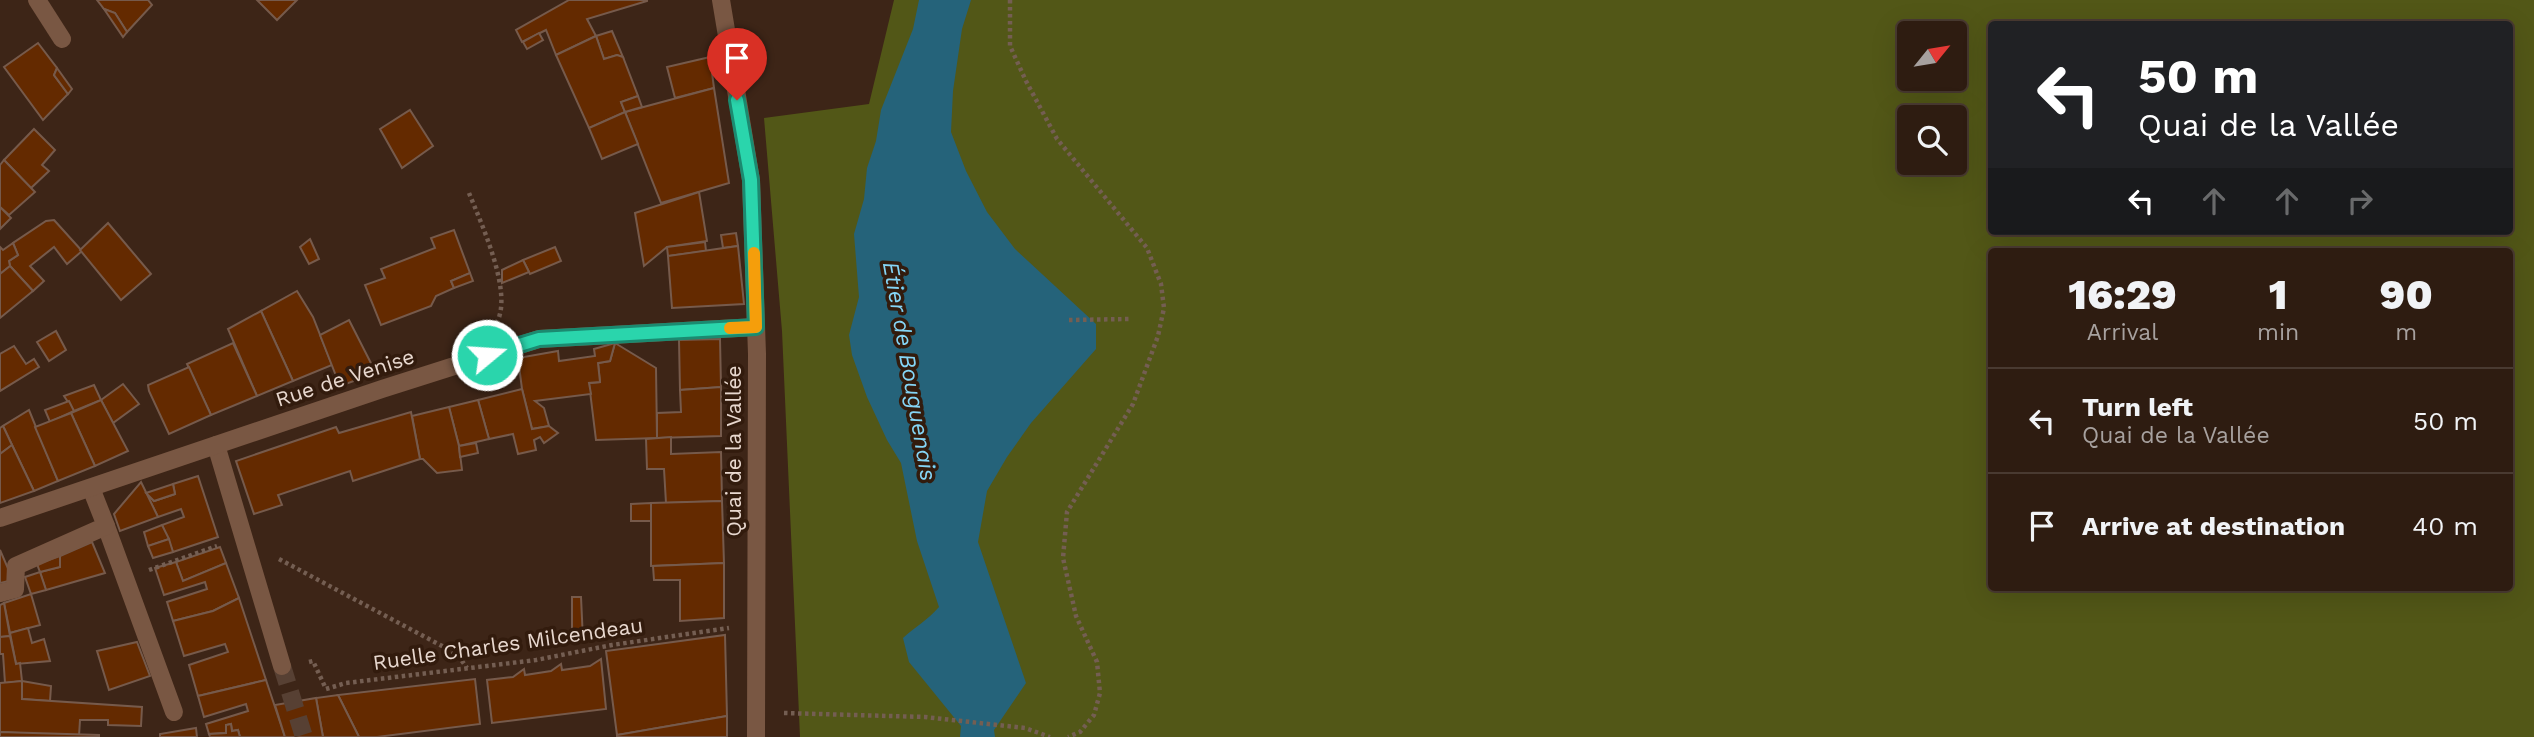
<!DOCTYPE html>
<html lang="en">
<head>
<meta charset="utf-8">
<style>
	body { margin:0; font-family:"Work Sans",sans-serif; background:#3a291f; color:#f1f3f6; height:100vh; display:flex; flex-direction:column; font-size:26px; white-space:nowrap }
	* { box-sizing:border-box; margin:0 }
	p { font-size:23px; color:#a7a19f }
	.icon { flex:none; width:38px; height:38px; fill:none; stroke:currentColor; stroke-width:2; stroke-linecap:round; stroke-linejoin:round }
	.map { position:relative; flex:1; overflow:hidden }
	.side { position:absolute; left:1988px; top:248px; width:525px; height:343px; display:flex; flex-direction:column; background:#2e1c11; border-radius:7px; box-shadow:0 7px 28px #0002,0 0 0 2px #493a31 }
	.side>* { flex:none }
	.top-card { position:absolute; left:1988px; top:21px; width:525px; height:214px; border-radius:7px; box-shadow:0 7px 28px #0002,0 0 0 2px #493a31; background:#202124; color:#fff; overflow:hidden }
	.needle { width:46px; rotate:60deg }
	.tools { position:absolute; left:1897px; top:21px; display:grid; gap:14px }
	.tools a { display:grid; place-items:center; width:70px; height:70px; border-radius:7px; background:#2e1c11; box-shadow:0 7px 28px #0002,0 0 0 2px #493a31; font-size:35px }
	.pin { position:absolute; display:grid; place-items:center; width:60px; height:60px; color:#fff; margin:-72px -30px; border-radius:50% 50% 50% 0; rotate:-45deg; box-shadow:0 0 7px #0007 }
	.pin .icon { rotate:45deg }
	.me { position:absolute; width:77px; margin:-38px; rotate:72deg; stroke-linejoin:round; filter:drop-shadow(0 0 5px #0008) }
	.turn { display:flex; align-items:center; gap:24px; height:147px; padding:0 35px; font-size:32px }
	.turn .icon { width:91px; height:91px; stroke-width:2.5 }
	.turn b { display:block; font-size:49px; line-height:60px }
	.lanes { display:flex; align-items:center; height:66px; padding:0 35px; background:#0003; justify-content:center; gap:35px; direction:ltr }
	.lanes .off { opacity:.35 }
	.eta { display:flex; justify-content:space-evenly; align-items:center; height:119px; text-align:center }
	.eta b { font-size:42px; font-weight:800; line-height:49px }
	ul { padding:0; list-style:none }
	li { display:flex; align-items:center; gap:21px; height:105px; padding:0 35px; border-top:2px solid #493a31 }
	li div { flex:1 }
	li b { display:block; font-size:26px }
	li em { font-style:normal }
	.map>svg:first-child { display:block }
	.green { fill:#525717; fill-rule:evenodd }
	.water { fill:#25637a }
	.building { fill:#642a00; stroke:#765a4b; stroke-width:2 }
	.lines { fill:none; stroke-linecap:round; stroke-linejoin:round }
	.street-tunnel { stroke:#574033; stroke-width:18; stroke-dasharray:18 9; stroke-linecap:butt }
	.path { stroke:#745e52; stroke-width:4.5; stroke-dasharray:3.5 3.5; stroke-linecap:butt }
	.lane { stroke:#795743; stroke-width:18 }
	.street { stroke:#795743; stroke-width:18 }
	.route-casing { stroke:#1b8a70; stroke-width:18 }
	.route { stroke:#2ad5ac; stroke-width:12 }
	.slow { stroke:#f59e0b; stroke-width:12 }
	.labels { text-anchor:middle; stroke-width:7; stroke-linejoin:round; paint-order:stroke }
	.street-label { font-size:21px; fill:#e8d8cf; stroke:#321b0d }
	.water-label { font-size:23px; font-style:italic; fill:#85d5f6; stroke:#321b0d }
</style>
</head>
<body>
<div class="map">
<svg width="2534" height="737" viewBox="0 0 2534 737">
	<rect width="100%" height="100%" fill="#3d2517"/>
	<path class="green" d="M894,0H2534V737H800L782,331L764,118L869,104ZM1992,24H2510V231H1992ZM1909,33H1955V79H1909ZM1909,117H1955V163H1909ZM1992,252H2510V588H1992Z"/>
	<path class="water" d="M919,0H971L962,29L953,91L951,132L966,171L987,212L1015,249L1096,324V349L1031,423L1007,457L987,491L978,542L1026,683L994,730L995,737H960L961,726L909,662L903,638C915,627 928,620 939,607L917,541L901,463L887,440L867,397L852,355L849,335L859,297L854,234L864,199L867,168L876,141L881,110L913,29Z"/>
	<g class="building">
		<polygon points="97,0 148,0 152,5 127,32 115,13 104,9"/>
		<polygon points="257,0 297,0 277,20"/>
		<polygon points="569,0 647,0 647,1 587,19 596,36 556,55 546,30 522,42 516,30"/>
		<polygon points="104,9 115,13 127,32 123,37"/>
		<polygon points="612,31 623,57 617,55 604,59 596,36"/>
		<polygon points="539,33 543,40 527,49 523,42"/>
		<polygon points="596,36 604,59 617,55 623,57 638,96 621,102 625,112 589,128 556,55"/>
		<polygon points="38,43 57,68 54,75 68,94 43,120 4,67"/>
		<polygon points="710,57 714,88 675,98 667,67"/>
		<polygon points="57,68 72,89 68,94 54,75"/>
		<polygon points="714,88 729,183 661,203 625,112"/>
		<polygon points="638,96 642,107 625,112 621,102"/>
		<polygon points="410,110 433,146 402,168 380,129"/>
		<polygon points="625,112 638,144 602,159 589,128"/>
		<polygon points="34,129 55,150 42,165 49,171 31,188 4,160"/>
		<polygon points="4,160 35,192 9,215 0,207 0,165"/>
		<polygon points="699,192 707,241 667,247 644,266 635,213"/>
		<polygon points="0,207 11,218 0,229"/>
		<polygon points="54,220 82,251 67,264 54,247 30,266 44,281 33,291 10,266 9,261 18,255 13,243 46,221"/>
		<polygon points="108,223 151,274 121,300 80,250"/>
		<polygon points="454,230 470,273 451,281 454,288 436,296 431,306 381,325 365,285 385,278 381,269 435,248 431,238"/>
		<polygon points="736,233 738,246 723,248 721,235"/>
		<polygon points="310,239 319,259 309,264 300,247"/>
		<polygon points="705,242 706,251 668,256 667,247"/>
		<polygon points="13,243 18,255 9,261 10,266 0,274 0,247 3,250"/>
		<polygon points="738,246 744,304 672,308 668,256"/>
		<polygon points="555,247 561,261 530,274 523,260"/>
		<polygon points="523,260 529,272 502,283 502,270"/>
		<polygon points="10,266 33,291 0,318 0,274"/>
		<polygon points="470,273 473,281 454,288 451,281"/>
		<polygon points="297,291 313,317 332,365 293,381 261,311"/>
		<polygon points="261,311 293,381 257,396 228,329"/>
		<polygon points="349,320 376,373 340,386 320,335"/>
		<polygon points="56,331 66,350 49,361 37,342"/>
		<polygon points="720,339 721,387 680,390 679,340"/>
		<polygon points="233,343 257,396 211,415 187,364"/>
		<polygon points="615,343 656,368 657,438 596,440 589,383 600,382 598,363 610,361"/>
		<polygon points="615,343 610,361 598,363 600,382 589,383 591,394 535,401 544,408 549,426 532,429 522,389 518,358 558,351 559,361 595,356 594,349"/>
		<polygon points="14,346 26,364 34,359 39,367 0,391 0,354"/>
		<polygon points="189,367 211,415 169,434 149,391 148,385"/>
		<polygon points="123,384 139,404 113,423 101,400"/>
		<polygon points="94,385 101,400 74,411 64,396"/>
		<polygon points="721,387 721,436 657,438 657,413 681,412 680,390"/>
		<polygon points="522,389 532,429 549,426 558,433 544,443 540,437 534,440 536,450 518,454 513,434 489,439 478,400"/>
		<polygon points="101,400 128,451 95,466 71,413"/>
		<polygon points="478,400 489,439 459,446 449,407"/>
		<polygon points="69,401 74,411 50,422 45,410"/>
		<polygon points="449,407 459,446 462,470 437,473 423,459 420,459 412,416"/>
		<polygon points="29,410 58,481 34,491 3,426"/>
		<polygon points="411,412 420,459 353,481 350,471 278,495 282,505 254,514 236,461 336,427 339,433"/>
		<polygon points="71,413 95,466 58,481 35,427"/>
		<polygon points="3,426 12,445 0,454 0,428"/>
		<polygon points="671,437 671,454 721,452 722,501 666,503 664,469 647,469 646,439"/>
		<polygon points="476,443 478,453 460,457 459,446"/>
		<polygon points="12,445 34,491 0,503 0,454"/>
		<polygon points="198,476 218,537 173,552 162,525 184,517 181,509 158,517 146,493 154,501 175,494 173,484"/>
		<polygon points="141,482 158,517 120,531 114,514"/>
		<polygon points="173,484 175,494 154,501 146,493"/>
		<polygon points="722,501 724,563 651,566 651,503"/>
		<polygon points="651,503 651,521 631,521 631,504"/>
		<polygon points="162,525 169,539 148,546 144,532"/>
		<polygon points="169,539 173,552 153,558 148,546"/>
		<polygon points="92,542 105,573 46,590 40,572 60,567 60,556"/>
		<polygon points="220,547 226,563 183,581 176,562"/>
		<polygon points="0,550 13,580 0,583"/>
		<polygon points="60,556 60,567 40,572 37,564"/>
		<polygon points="176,562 183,581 226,563 239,598 213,611 173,621 167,602 207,589 205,582 164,595 155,568"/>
		<polygon points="724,563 724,618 680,621 680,580 654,580 653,566"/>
		<polygon points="40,572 46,590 31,594 25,577"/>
		<polygon points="31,594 40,625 10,633 4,603"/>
		<polygon points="572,597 581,597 583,640 572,642"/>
		<polygon points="239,598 266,680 198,696 189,665 228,652 225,644 184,656 173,621 213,611"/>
		<polygon points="4,603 10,636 0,637 0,605"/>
		<polygon points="28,628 32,643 44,639 50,661 16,664 10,633"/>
		<polygon points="725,635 727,716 617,735 606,651"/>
		<polygon points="10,636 16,664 20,663 22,681 5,683 3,654 0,654 0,637"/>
		<polygon points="137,642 150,676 109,690 97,651"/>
		<polygon points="601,659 606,709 492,723 487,680 513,677 524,669 525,675 551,671 561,664 562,670 590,666"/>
		<polygon points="475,679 480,724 377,737 359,737 338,695"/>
		<polygon points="266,680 285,737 240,737 238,730 232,731 231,724 226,725 226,733 209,734 206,724 248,711 246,704 204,717 198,696"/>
		<polygon points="22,681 51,686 50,701 22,699"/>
		<polygon points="22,681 22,699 142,707 141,726 108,725 108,720 80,720 79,736 0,732 0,683"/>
		<polygon points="338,695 359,737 323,737 316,698"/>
		<polygon points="316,698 323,737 285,737 275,705"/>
		<polygon points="727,716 727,737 617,737 617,735"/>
		<polygon points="231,724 232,731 238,730 240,737 210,737 209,734 226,733 226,725"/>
		<polygon points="196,728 197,737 160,737 160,734"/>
		<polygon points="0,732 99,735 99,737 0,737"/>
	</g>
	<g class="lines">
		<polyline class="street-tunnel" points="282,666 304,737"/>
		<g class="path">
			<polyline points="1010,0 1010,46 1026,81 1057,139 1147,248 1161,284 1164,308 1158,336 1133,404 1067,512 1063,558 1076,616 1097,662 1100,693 1094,715 1080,732 1068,737"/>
			<path d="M469,193C481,223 513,292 497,322"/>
			<polyline points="1069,320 1129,319"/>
			<polyline points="279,559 457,654 467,668"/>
			<polyline points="149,570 217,546"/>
			<polyline points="309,662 313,661 326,689 346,683 536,660 612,645 729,628"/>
			<polyline points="784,713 925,717 1025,728 1050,737"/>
		</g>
		<g class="lane">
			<polyline points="106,526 174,712"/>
			<polyline points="0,593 15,589 16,566 106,526 91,488"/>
		</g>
		<g class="street">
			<polyline points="37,0 62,39"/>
			<polyline points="721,0 751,180 757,354 756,737"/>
			<polyline points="216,445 282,666"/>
			<polyline points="0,518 382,389 539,339 756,327"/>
		</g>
	</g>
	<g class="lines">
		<defs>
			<polyline id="route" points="487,355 539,339 756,327 751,180 737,100"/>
		</defs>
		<use href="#route" class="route-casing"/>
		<use href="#route" class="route"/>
		<polyline class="slow" points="730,328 756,327 754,253"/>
	</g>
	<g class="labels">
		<g class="street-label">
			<text transform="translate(345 378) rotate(-18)" y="7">Rue de Venise</text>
			<text transform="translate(734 451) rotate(-90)" y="7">Quai de la Vallée</text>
			<text transform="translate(508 644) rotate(-8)" y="7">Ruelle Charles Milcendeau</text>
		</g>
		<g class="water-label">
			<text transform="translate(910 371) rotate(80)" y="8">Étier de Bouguenais</text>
		</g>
	</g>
</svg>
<div class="tools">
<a><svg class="needle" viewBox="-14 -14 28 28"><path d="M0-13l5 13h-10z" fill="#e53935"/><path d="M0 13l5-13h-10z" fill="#a7a19f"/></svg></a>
<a><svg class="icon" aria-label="search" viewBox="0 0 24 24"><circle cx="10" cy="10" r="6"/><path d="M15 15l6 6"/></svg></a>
</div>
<div class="pin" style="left:737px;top:100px;background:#d93025"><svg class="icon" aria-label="arrive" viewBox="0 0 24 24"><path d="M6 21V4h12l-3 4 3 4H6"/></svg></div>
<svg class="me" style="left:487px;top:355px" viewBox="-20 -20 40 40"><circle r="17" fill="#2ad5ac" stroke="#fff" stroke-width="3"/><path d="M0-11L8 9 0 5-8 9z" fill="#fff"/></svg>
<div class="top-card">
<div class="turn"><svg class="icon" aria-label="left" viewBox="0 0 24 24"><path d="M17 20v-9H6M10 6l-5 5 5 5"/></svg><div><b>50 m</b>Quai de la Vallée</div></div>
<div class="lanes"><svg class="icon" aria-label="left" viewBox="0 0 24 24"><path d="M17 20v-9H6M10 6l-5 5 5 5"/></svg><svg class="icon off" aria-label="ahead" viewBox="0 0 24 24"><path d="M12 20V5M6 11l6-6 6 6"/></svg><svg class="icon off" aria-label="ahead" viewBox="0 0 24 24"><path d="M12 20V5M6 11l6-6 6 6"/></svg><svg class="icon off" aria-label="right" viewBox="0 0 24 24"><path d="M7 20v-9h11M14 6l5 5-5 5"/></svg></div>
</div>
<section class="side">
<div class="eta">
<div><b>16:29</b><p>Arrival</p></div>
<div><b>1</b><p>min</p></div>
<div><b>90</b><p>m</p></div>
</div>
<ul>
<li><svg class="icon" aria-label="left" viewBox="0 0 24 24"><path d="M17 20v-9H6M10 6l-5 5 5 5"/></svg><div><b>Turn left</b><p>Quai de la Vallée</p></div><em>50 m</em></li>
<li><svg class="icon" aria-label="arrive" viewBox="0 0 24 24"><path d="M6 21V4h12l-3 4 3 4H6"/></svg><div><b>Arrive at destination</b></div><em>40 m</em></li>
</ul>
</section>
</div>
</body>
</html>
